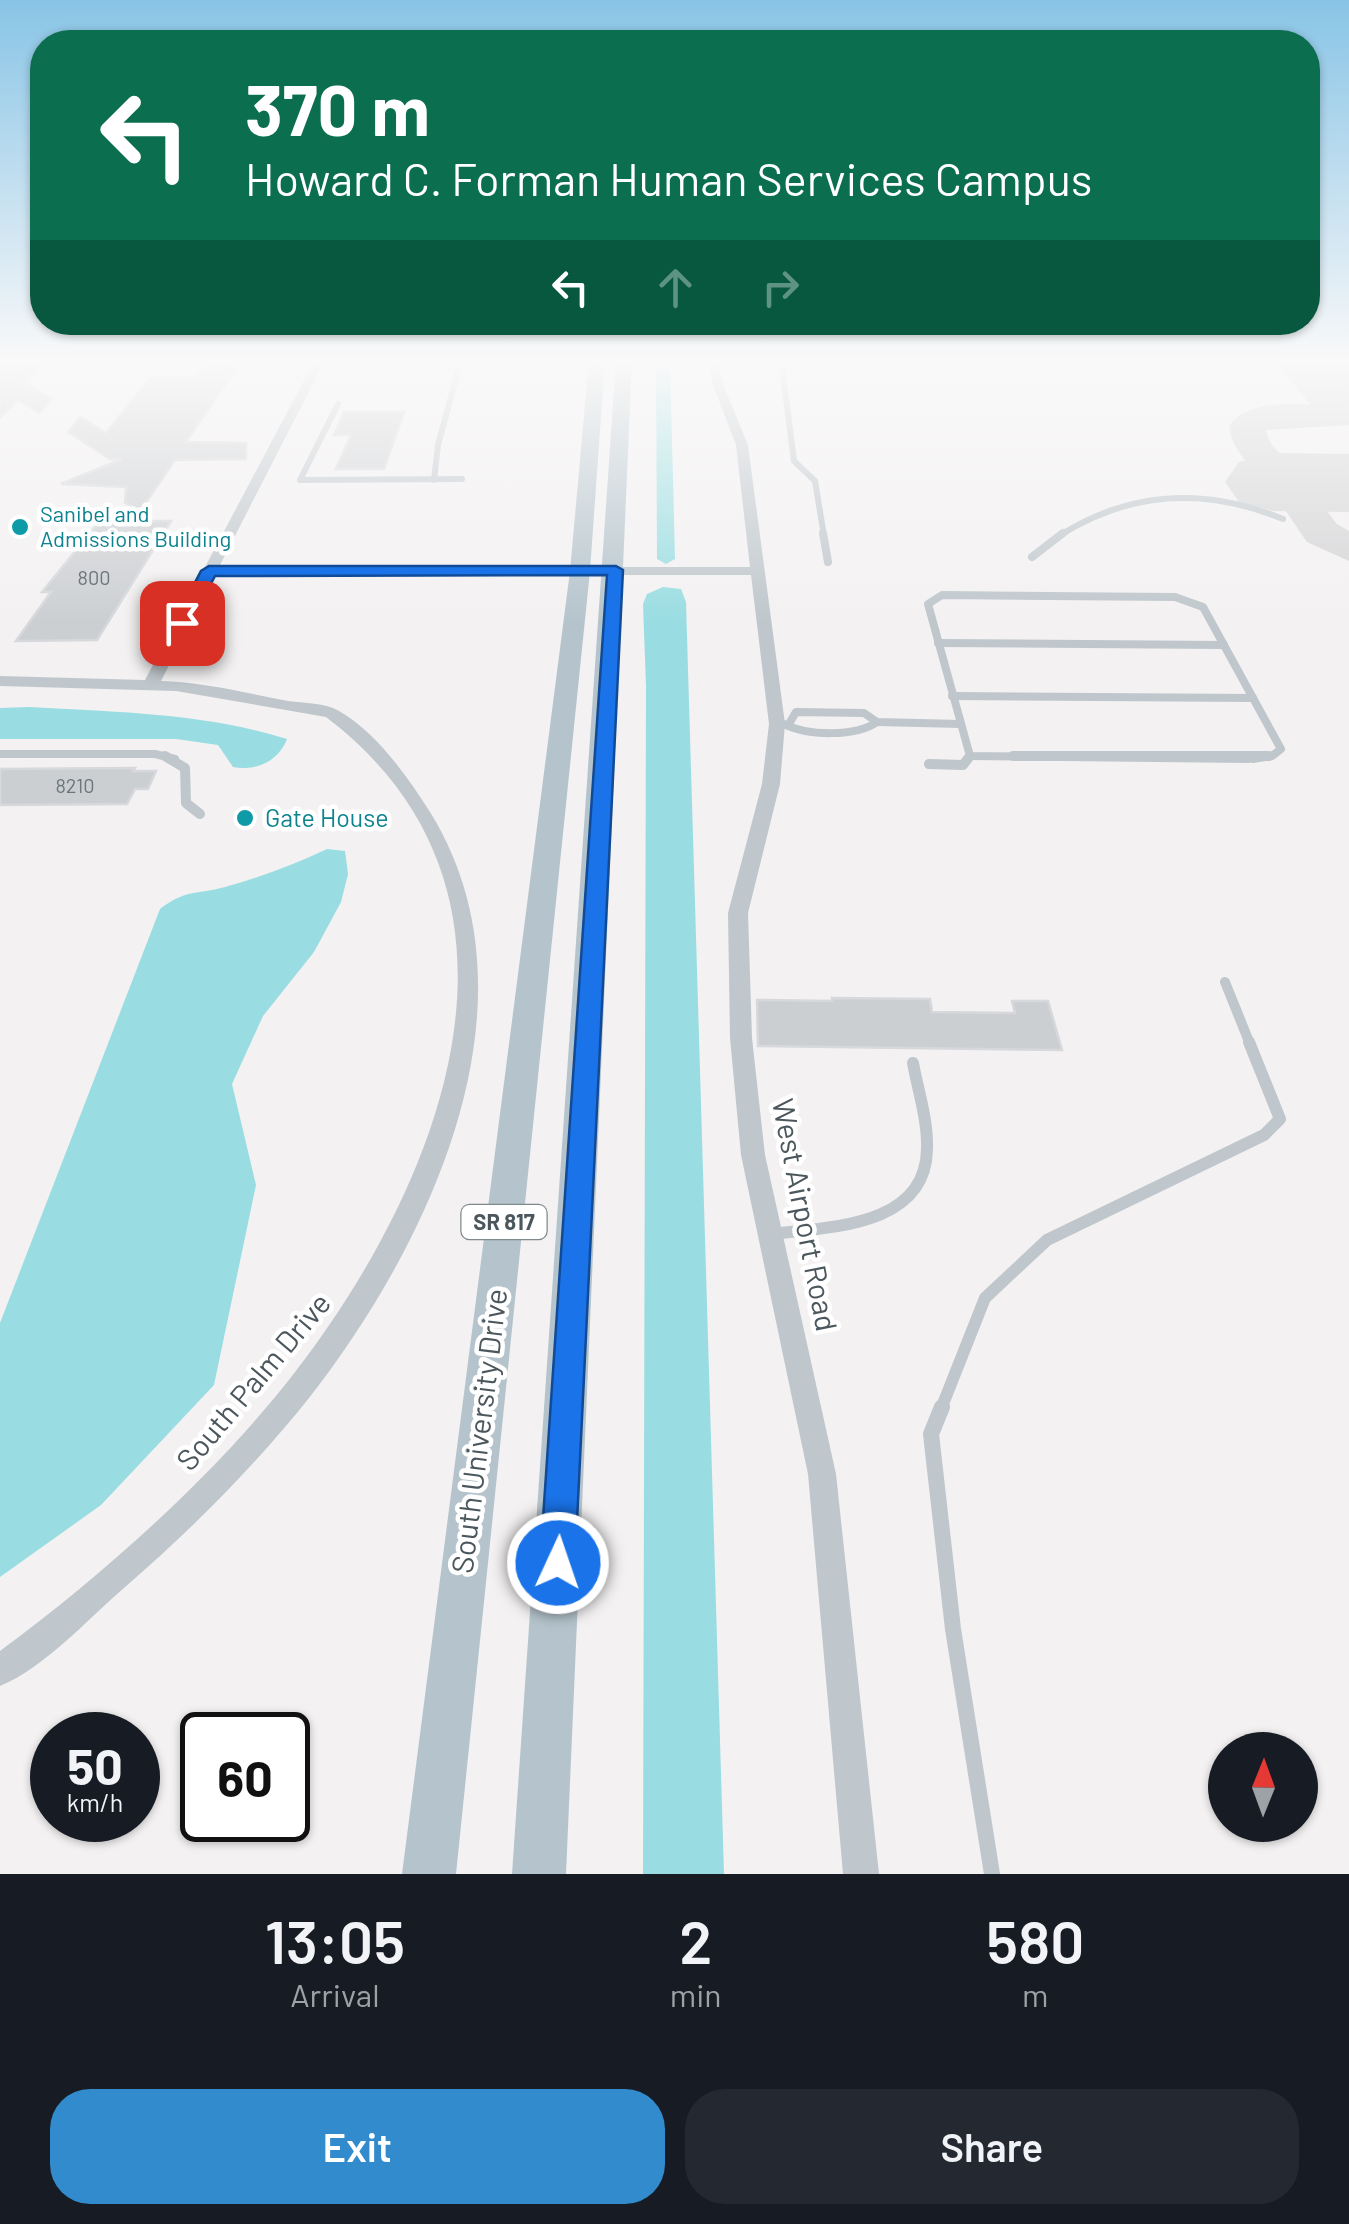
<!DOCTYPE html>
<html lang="en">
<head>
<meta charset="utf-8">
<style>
	body { margin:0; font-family:Barlow,sans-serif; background:#242831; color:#f1f3f6; height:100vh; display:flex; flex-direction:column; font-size:38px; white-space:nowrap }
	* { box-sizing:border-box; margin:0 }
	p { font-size:32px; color:#9ea1a6 }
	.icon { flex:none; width:55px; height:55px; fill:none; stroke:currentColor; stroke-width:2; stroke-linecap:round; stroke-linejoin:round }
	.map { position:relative; height:1874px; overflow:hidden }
	.details { display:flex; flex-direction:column; background:#171b24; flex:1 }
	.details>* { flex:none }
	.hud { position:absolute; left:30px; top:30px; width:1290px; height:305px; border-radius:40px; box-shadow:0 2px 8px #0004; background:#0b6e4f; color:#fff; overflow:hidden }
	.needle { width:65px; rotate:1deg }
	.controls { position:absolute; left:1208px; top:1732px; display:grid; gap:20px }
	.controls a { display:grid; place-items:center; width:110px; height:110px; border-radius:50%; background:#171b24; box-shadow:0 2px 8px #0004; font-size:50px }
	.speed { position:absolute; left:30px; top:1712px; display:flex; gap:20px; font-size:50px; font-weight:700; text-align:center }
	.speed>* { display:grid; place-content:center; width:130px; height:130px; border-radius:50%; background:#171b24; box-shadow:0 2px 8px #0004; line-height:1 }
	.speed small { font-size:25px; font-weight:400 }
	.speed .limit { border:5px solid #111; border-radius:15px; background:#fff; color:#111 }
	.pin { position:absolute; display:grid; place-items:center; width:85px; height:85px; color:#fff; margin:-42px; border-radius:20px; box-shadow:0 5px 15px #0006 }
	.me { position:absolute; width:110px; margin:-55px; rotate:3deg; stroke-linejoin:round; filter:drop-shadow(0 0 8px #0008) }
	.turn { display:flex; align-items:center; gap:35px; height:210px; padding:0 50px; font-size:45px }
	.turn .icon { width:130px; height:130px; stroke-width:2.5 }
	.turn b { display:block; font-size:70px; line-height:85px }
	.lanes { display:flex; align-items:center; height:95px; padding:0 50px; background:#0003; justify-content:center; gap:50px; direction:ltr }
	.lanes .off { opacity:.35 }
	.eta { display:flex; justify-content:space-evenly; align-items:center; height:170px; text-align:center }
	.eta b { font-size:60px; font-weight:600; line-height:70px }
	.primary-button { display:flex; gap:20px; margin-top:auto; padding:20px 50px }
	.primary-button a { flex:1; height:115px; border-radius:40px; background:#318bcd; color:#fff; font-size:40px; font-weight:600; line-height:115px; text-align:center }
	.primary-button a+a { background:#242831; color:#f1f3f6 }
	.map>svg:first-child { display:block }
	.water { fill:#99dde2 }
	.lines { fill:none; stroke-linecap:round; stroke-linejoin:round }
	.canal { fill:#99dde2; fill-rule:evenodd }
	.taxiway { fill:#d4d4d6; fill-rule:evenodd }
	.runway { fill:#d4d4d6; fill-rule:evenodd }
	.building { fill:#cccfd2; stroke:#d6d8db; stroke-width:2.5 }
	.lane-far4 { stroke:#bfc7cc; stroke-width:6 }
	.lane-far3 { stroke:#bfc7cc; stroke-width:8 }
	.lane-far2 { stroke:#bfc7cc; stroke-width:10 }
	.lane-far1 { stroke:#bfc7cc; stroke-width:12 }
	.lane { stroke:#bfc7cc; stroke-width:16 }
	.street { fill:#bfc7cc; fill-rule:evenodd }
	.primary { fill:#b5c4cc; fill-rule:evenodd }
	.route { fill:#1a73e8; stroke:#114b97; stroke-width:2.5 }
	.culture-dot { fill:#0f9aa8; stroke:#fff; stroke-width:4 }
	.labels { text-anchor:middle; stroke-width:9; stroke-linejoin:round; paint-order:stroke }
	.number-label { font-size:20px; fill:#6b757a }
	.far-culture-label { font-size:22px; fill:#0d838f; stroke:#fff; text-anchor:start }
	.shield { fill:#fff; stroke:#81898d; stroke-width:2.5 }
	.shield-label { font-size:22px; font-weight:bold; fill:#4b575c }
	.culture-label { font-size:25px; fill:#0d838f; stroke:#fff; text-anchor:start }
	.near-street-label { font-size:30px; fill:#4b575c; stroke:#fff }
</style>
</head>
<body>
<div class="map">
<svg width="1349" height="1874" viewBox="0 0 1349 1874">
	<rect width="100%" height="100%" fill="#f3f1f2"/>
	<g class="water">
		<polygon points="663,587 681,589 686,602 724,1874 643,1874 646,686 643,604 647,594"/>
		<path d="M29,707C115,712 205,713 287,739C278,762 256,771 233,767L218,745L176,739H0V708Z"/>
		<path d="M327,849L345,851L348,874L341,902L314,952L263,1016L232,1084L256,1185L214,1385L101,1505L0,1577V1323L160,909C186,889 196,895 225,887C260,877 294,865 327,849Z"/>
	</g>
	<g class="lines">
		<polygon class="canal" points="656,360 670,360 675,559 666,564 657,559"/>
		<g class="taxiway">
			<polygon points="1308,360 1340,360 1349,373 1349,401 1332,399"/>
			<path d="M1349,403V425L1266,430C1275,474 1328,458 1345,483L1340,491L1321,497L1319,501L1337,524L1349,531V561L1307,542L1279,501L1287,486C1258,475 1234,458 1229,426C1252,392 1314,410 1349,403Z"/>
		</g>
		<g class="runway">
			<polygon points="1274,360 1349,360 1349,423 1319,415"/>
			<polygon points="1273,453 1349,454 1349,512 1273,511 1239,502 1225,482 1239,462"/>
		</g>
	</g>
	<g class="building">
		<polygon points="209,360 242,360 186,442 246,443 246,459 175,460 141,510 125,503 126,487 61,484 122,459 110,459 68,432 80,417 106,433 150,378 195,378"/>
		<polygon points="0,363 42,363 24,382 52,399 39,413 18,400 0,418"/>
		<polygon points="344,412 404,412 384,469 336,469 351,435 334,435"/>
		<polygon points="100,521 171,521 97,640 16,641 51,592 42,592"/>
		<polygon points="135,768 133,771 156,771 148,789 135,789 127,804 0,805 0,769"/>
		<polygon points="832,998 930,999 932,1012 1015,1013 1012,1001 1048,1001 1062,1050 758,1046 757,1000 832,1001"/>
	</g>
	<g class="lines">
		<g class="lane-far4">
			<polyline points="781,360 794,461 815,481 824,536"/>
			<polyline points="338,404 300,480 462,479"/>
			<polyline points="434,480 438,445 461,360"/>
			<path d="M1059,536C1131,490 1205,487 1283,519"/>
		</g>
		<g class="lane-far3">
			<polyline points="823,533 828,562"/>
			<polyline points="1032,557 1063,533"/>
			<polyline points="938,643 1224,645"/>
			<polyline points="952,696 1253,698"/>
			<path d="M784,724C807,736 856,737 877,722"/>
			<polyline points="789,724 796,712 864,713 877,722 960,724"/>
			<polyline points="0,754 155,754 175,759"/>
			<polyline points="1249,759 970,756 928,604 942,595 1175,597 1203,607 1281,749 1272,756 1253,759"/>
		</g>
		<g class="lane-far2">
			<polyline points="165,756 185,768 186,803 200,814"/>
			<polyline points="1013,756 1269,756"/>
			<polyline points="929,764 963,765 970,756"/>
			<polyline points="1225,982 1250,1044"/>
		</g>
		<g class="lane-far1">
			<path d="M772,1234C829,1227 926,1227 927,1149C928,1120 918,1091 913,1063"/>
			<polyline points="941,1409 985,1298 1047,1240 1264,1135 1280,1119 1249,1042"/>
		</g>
		<polyline class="lane" points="942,1407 931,1434 953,1629 992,1874"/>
		<path class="street" d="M315,360H325L219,567H750L736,445L712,382L709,360H719L722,382L748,445L785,724L780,784L748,913L752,1038L765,1155L836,1474L879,1874H843L808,1474L741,1155L730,1038L728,913L762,784L769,724L751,575H215L161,681C203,682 246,693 288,701C303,703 326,703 339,711C377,733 407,776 430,812C546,999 431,1242 309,1398C254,1467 191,1530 124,1588C88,1619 44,1668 0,1686V1651C104,1574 212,1478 292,1376C440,1186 560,895 326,717L176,691L0,686V676L145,680Z"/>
		<g class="primary">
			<polygon points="589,360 605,360 590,571 456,1874 402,1874 570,571"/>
			<polygon points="616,360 632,360 566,1874 512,1874"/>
		</g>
	</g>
	<linearGradient id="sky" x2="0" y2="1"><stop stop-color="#88c4e6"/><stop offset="0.58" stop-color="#faf9f9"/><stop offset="1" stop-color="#faf9f9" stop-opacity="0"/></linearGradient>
	<rect width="1349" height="622" fill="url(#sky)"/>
	<polygon class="route" points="209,566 616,566 623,570 575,1563 570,1575 558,1580 545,1575 540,1563 607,575 215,576 188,627 177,627 174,623 201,571"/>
	<g class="culture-dot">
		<circle cx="20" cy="527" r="10"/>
		<circle cx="245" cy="818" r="10"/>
	</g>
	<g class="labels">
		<g class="number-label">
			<text x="94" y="585">800</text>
			<text x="75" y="793">8210</text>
		</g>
		<g class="far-culture-label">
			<text x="40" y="522">Sanibel and<tspan x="40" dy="25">Admissions Building</tspan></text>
		</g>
		<rect class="shield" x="461.5" y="1205" width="85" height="34" rx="8"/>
		<g class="shield-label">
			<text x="504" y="1230">SR 817</text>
		</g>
		<g class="culture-label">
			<text x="265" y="827">Gate House</text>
		</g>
		<g class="near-street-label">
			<text transform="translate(804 1215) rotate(79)" y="10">West Airport Road</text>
			<text transform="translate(254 1382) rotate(-50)" y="10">South Palm Drive</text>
			<text transform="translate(480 1431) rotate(-83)" y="10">South University Drive</text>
		</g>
	</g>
</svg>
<div class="controls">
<a><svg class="needle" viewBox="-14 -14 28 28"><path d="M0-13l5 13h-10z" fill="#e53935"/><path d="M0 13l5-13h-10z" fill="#9ea1a6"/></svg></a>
</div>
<div class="speed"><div>50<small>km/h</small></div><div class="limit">60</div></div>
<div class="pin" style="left:182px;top:623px;background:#d93025"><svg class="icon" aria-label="arrive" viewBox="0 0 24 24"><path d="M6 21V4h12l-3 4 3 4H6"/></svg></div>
<svg class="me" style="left:558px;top:1563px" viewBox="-20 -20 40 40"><circle r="17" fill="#1a73e8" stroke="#fff" stroke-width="3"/><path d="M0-11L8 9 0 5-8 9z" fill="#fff"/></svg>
<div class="hud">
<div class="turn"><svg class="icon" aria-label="left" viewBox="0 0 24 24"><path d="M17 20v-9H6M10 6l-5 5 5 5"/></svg><div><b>370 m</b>Howard C. Forman Human Services Campus</div></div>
<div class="lanes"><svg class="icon" aria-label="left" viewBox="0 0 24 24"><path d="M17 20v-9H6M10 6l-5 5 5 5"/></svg><svg class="icon off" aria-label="ahead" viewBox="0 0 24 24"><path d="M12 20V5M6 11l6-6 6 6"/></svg><svg class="icon off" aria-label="right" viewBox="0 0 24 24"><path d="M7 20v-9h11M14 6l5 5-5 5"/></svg></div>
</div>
</div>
<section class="details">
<div class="eta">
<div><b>13:05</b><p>Arrival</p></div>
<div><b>2</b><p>min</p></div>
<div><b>580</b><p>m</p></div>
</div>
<div class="primary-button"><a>Exit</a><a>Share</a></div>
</section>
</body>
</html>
